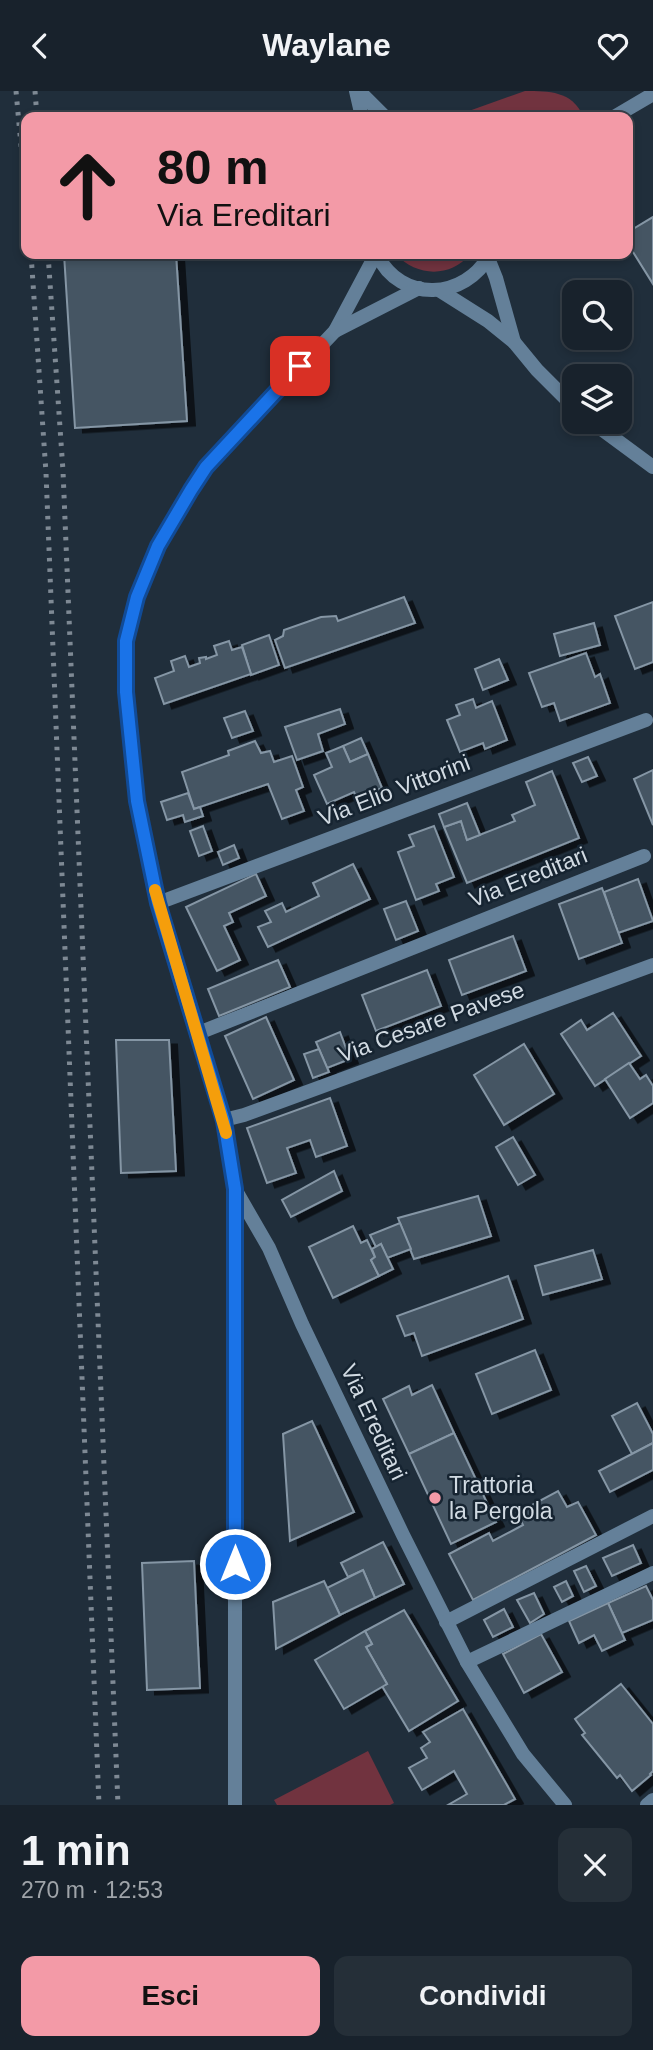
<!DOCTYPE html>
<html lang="it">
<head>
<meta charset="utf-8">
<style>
	body { margin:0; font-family:Helvetica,sans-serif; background:#252f38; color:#f1f3f6; height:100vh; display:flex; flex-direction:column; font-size:26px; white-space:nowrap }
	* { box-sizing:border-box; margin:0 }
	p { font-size:23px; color:#9fa4a9 }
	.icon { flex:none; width:38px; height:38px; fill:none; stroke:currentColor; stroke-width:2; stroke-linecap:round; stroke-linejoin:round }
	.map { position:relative; height:1714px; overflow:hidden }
	.panel { display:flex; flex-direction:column; background:#18222c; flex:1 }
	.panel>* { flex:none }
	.top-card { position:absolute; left:21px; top:21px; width:612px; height:147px; border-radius:14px; box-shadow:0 4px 10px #0003,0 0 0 2px #363f48; background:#f39aa7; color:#111; overflow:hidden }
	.controls { position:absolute; left:562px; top:189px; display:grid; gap:14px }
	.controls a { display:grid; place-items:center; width:70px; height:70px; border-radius:14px; background:#18222c; box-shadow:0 4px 10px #0003,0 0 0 2px #363f48; font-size:35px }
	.pin { position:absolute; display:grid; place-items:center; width:60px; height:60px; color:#fff; margin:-30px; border-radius:14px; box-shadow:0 4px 10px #0006 }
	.me { position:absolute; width:77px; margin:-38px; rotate:0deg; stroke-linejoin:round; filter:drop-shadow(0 0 5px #0008) }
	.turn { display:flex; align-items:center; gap:24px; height:147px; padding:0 21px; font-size:32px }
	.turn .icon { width:91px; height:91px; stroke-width:2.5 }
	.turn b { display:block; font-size:49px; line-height:60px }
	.round { display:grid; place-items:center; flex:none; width:74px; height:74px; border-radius:14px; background:#252f38 }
	.summary { display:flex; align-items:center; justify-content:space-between; height:119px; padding:0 21px }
	h1 { font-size:42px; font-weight:700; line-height:52px }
	.cta { display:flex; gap:14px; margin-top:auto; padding:14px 21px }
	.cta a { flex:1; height:80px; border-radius:14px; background:#f39aa7; color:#111; font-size:28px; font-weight:700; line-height:80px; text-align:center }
	.cta a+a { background:#252f38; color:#f1f3f6 }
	header { display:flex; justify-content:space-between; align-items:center; height:91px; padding:0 21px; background:#18222c; font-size:32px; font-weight:700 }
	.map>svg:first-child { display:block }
	.green { fill:#71333f }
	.building { fill:#455563; stroke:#8596a5; stroke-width:2; filter:url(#shadow) }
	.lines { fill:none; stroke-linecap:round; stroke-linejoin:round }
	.service { stroke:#648099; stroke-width:14 }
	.minor { stroke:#648099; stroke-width:14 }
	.rail { stroke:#7e8994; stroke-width:5; stroke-dasharray:3.5 7; stroke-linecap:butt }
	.route-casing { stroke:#114b97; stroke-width:18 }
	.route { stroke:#1a73e8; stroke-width:12 }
	.slow { stroke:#f59e0b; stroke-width:12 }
	.poi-dot { fill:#f39aa7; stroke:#162431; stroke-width:2.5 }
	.labels { text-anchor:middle; stroke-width:5; stroke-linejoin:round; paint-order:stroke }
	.street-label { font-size:23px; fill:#d1dae2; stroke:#162431 }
	.poi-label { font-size:23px; fill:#d1dae2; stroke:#162431; text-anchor:start }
</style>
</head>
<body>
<header><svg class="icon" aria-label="back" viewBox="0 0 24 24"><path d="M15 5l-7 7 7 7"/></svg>Waylane<svg class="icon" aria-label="heart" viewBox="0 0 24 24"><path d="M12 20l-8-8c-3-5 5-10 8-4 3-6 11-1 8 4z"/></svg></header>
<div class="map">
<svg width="653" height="1714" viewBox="0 0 653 1714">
	<defs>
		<filter id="shadow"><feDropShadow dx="8" dy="4.5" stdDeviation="0" flood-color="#0009"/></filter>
	</defs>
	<rect width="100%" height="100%" fill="#202e3b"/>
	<g class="green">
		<path d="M525,0C549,0 572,0 583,25L452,26Z"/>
		<path d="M396,163H470C451,187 416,186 396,163Z"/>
		<polygon points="368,1660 394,1712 390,1714 277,1714 274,1709"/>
	</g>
	<g class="building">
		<polygon points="653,126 653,193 628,153 628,141"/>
		<polygon points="64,163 176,163 187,330 75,337"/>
		<polygon points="404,506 415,532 285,577 275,549 283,545 284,539 321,526 336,525 338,530"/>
		<polygon points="653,511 653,571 635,578 615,525"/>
		<polygon points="594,532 600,554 560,565 554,543"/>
		<polygon points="269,544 279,574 251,584 242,554"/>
		<polygon points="229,550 232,559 242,556 251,583 164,613 155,587 174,580 171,570 185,565 189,576 200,572 199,567 206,566 206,568 217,564 214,555"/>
		<polygon points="586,562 595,586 600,583 610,612 560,630 554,612 542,616 529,582"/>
		<polygon points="499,568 508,589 483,599 475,578"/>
		<polygon points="473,608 476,617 492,610 507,649 485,658 483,652 460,661 447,629 460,624 456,614"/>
		<polygon points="340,618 345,633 318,643 323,660 297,669 285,636"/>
		<polygon points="245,620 253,640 232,647 224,627"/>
		<polygon points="361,647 368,663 350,671 343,655"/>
		<polygon points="255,650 261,662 270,660 274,671 292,665 303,696 296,699 304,720 282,728 268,693 194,718 182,681 229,664 228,660"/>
		<polygon points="343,655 350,671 368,663 382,697 357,708 354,701 327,713 314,684 332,676 326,662"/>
		<polygon points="588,666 597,685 582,691 573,672"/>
		<polygon points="653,679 653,734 634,688"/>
		<polygon points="552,680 579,747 467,792 444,736 461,730 467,749 515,730 512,724 535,714 526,691"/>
		<polygon points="188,702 194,718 200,716 203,725 185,731 183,724 167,729 161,711"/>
		<polygon points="467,712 480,744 467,749 461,730 444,736 439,723"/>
		<polygon points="203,735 212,760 199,765 190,740"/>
		<polygon points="434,735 454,786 436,793 439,800 416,809 398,761 414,755 409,744"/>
		<polygon points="234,754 239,767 223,774 218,761"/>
		<polygon points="353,773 370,808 268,856 258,836 271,831 265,820 282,812 286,821 319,805 313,792"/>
		<polygon points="256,783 266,805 229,822 233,831 224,835 240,869 217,880 186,816"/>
		<polygon points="638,788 653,830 618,842 604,801"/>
		<polygon points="602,797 622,852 579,868 559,813"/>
		<polygon points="406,810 418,840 396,849 384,818"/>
		<polygon points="513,845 526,880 462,904 449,869"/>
		<polygon points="278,869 290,896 219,925 208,898"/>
		<polygon points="427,879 441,915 376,940 362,904"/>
		<polygon points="613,922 641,965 595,995 561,943 581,929 587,939"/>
		<polygon points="266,926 294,989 253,1008 225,945"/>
		<polygon points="340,941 350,968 327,977 316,951"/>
		<polygon points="116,949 169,949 176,1080 121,1082"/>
		<polygon points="524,953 554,1003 504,1034 474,984"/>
		<polygon points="319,958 329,981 313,987 304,963"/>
		<polygon points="629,972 640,988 646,984 653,995 653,1012 630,1027 605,988"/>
		<polygon points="330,1007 347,1055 316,1066 310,1049 287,1057 296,1082 267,1092 247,1037"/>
		<polygon points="513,1046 535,1084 518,1094 496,1056"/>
		<polygon points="334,1080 342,1100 291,1126 282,1109"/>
		<polygon points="478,1105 491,1145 414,1168 398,1127"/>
		<polygon points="400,1132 411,1158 387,1167 381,1153 376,1156 370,1144"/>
		<polygon points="353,1135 361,1152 367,1149 375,1166 371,1169 379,1185 333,1207 309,1156"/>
		<polygon points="381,1153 393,1178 379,1185 371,1169 375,1166 372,1158"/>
		<polygon points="593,1159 602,1188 543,1204 535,1175"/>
		<polygon points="508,1185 523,1228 422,1265 414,1242 405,1245 397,1225"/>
		<polygon points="535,1259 551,1299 492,1323 476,1283"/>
		<polygon points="432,1294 454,1342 409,1363 383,1308 409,1295 412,1304"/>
		<polygon points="637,1312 653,1343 653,1352 632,1363 612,1325"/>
		<polygon points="312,1330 354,1421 290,1450 283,1343"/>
		<polygon points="454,1342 496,1431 451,1453 409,1363"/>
		<polygon points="653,1352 653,1379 610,1401 599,1380"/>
		<polygon points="558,1400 567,1416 578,1411 596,1444 473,1509 449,1463 489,1442 493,1450 523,1434 517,1422"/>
		<polygon points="383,1451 404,1493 375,1507 363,1479 348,1486 341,1472"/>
		<polygon points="633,1454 641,1472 612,1485 603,1467"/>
		<polygon points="194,1470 200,1597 147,1599 142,1472"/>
		<polygon points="586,1475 596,1495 584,1501 574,1480"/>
		<polygon points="363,1479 375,1507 340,1524 327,1497"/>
		<polygon points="324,1490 340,1524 276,1558 273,1511"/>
		<polygon points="566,1490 573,1505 562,1511 554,1496"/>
		<polygon points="646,1495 653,1509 653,1529 622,1542 608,1512"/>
		<polygon points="534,1502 544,1523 530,1532 517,1509"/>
		<polygon points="608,1512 625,1549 602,1560 594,1544 579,1552 569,1530"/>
		<polygon points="504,1518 513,1536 493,1546 484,1529"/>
		<polygon points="404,1519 458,1610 409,1640 382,1595 387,1593 366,1556 372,1553 365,1540"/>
		<polygon points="365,1540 372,1553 366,1556 387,1593 344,1618 315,1569"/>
		<polygon points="541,1543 562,1581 524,1602 503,1563"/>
		<polygon points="621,1593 653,1633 653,1680 650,1683 651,1684 632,1700 620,1684 617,1687 582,1644 585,1642 575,1628"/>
		<polygon points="463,1618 515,1708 504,1714 448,1714 467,1703 454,1680 422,1699 409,1677 427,1667 421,1657 430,1651 423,1641"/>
	</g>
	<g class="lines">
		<g class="service">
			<polyline points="356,0 362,26"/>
			<polyline points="359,0 385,26"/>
			<polyline points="488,167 496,187 514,251"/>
			<polyline points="439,199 488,230 514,251 537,279 574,316"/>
			<polyline points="592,331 653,376"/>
		</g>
		<g class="minor">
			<polyline points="614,26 653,3"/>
			<polyline points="376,163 335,240 206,376 157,455 137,506 126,550 126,601 137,710 158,812 224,1029 235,1098 269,1157 302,1233 403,1444 467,1571 523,1663 565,1714"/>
			<path d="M377,163C400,213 466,209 490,163"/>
			<polyline points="335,240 419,197"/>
			<polyline points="158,812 646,629"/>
			<polyline points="196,943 644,765"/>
			<polyline points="224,1029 244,1024 653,874"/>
			<polyline points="235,1099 235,1714"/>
			<polyline points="446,1531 653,1425"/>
			<polyline points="467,1571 653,1482"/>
			<polyline points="647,1714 653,1709"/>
		</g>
		<g class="rail">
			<polyline points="16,0 26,109"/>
			<polyline points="35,0 37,26"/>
			<polyline points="31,163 46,382 99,1714"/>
			<polyline points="48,163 63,380 118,1714"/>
		</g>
	</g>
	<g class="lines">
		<defs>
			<polyline id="route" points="235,1473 235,1098 224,1030 158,812 137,710 126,601 126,550 137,506 158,455 191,399 206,376 300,275"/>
		</defs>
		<use href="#route" class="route-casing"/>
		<use href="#route" class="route"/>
		<polyline class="slow" points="155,799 226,1042"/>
	</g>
	<circle class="poi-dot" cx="435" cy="1407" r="7"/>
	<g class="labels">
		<g class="street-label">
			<text transform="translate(394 699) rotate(-21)" y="8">Via Elio Vittorini</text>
			<text transform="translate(528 786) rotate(-22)" y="8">Via Ereditari</text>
			<text transform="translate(431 931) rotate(-20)" y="8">Via Cesare Pavese</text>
			<text transform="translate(374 1331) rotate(65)" y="8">Via Ereditari</text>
		</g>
		<g class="poi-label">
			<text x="449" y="1402">Trattoria<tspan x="449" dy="26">la Pergola</tspan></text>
		</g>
	</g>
</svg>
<div class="controls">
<a><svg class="icon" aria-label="search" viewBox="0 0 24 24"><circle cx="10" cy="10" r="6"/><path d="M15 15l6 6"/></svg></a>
<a><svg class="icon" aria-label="layers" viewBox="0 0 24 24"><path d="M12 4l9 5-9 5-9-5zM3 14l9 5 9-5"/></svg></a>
</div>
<div class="pin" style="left:300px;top:275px;background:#d93025"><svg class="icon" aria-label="arrive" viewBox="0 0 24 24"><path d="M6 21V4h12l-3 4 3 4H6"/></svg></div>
<svg class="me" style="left:235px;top:1473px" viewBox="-20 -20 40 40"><circle r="17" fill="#1a73e8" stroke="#fff" stroke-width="3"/><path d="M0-11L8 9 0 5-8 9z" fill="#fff"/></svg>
<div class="top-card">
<div class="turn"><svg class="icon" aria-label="ahead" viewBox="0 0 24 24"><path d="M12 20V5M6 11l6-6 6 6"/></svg><div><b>80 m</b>Via Ereditari</div></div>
</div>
</div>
<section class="panel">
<div class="summary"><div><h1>1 min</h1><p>270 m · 12:53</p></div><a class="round"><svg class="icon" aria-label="close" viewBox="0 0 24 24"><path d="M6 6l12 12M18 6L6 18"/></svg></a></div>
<div class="cta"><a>Esci</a><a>Condividi</a></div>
</section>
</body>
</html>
